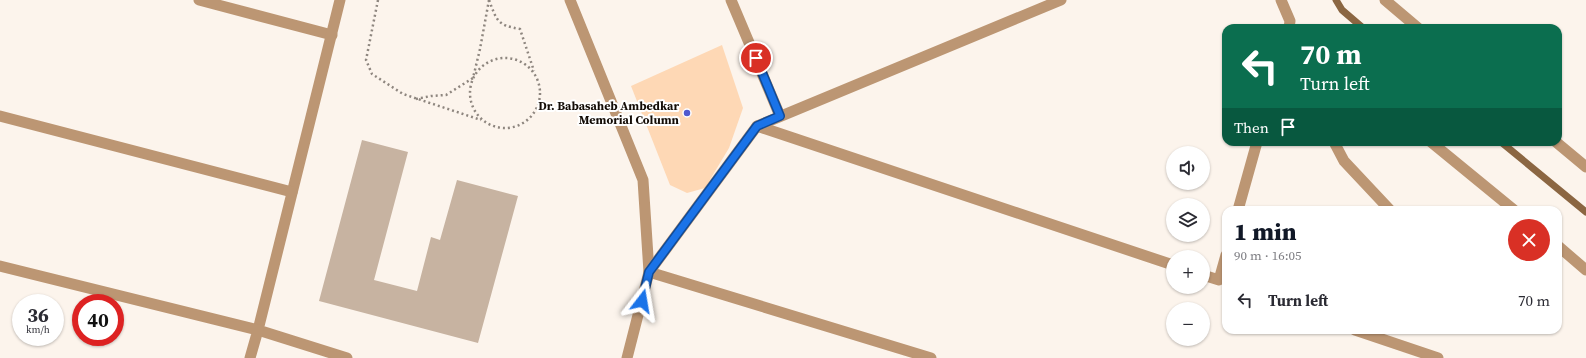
<!DOCTYPE html>
<html lang="en">
<head>
<meta charset="utf-8">
<style>
	body { margin:0; font-family:"Source Serif 4",serif; background:#f2f2f3; color:#2b2b33; height:100vh; display:flex; flex-direction:column; font-size:15px; white-space:nowrap }
	* { box-sizing:border-box; margin:0 }
	p { font-size:13px; color:#7c7c81 }
	.icon { flex:none; width:22px; height:22px; fill:none; stroke:currentColor; stroke-width:2; stroke-linecap:round; stroke-linejoin:round }
	.map { position:relative; flex:1; overflow:hidden }
	.panel { position:absolute; left:1222px; top:206px; width:340px; height:128px; display:flex; flex-direction:column; background:#fff; border-radius:12px; box-shadow:0 1px 3px #0004 }
	.panel>* { flex:none }
	.hud { position:absolute; left:1222px; top:24px; width:340px; height:122px; border-radius:12px; box-shadow:0 1px 3px #0004; background:#0b6e4f; color:#fff; overflow:hidden }
	.tools { position:absolute; left:1166px; top:146px; display:grid; gap:8px }
	.tools a { display:grid; place-items:center; width:44px; height:44px; border-radius:50%; background:#fff; box-shadow:0 1px 3px #0004; font-size:20px }
	.speed { position:absolute; left:12px; top:294px; display:flex; gap:8px; font-size:20px; font-weight:700; text-align:center }
	.speed>* { display:grid; place-content:center; width:52px; height:52px; border-radius:50%; background:#fff; box-shadow:0 1px 3px #0004; line-height:1 }
	.speed small { font-size:10px; font-weight:400 }
	.speed .limit { border:6px solid #d22; background:#fff; color:#111 }
	.pin { position:absolute; display:grid; place-items:center; width:34px; height:34px; color:#fff; margin:-17px; border:2px solid #fff; border-radius:50%; box-shadow:0 1px 4px #0007 }
	.me { position:absolute; width:44px; margin:-22px; rotate:14deg; stroke-linejoin:round; filter:drop-shadow(0 0 3px #0008) }
	.turn { display:flex; align-items:center; gap:14px; height:84px; padding:0 12px; font-size:18px }
	.turn .icon { width:52px; height:52px; stroke-width:2.5 }
	.turn b { display:block; font-size:28px; line-height:34px }
	.then { display:flex; align-items:center; height:38px; padding:0 12px; background:#0003; gap:8px; font-size:15px }
	.round { display:grid; place-items:center; flex:none; width:42px; height:42px; border-radius:21px; background:#f2f2f3 }
	.overview { display:flex; align-items:center; justify-content:space-between; height:68px; padding:0 12px }
	h1 { font-size:24px; font-weight:800; line-height:30px; color:#111827 }
	ul { padding:0; list-style:none }
	li { display:flex; align-items:center; gap:12px; height:52px; padding:0 12px }
	li div { flex:1 }
	li b { display:block; font-size:15px }
	li em { font-style:normal }
	.map>svg:first-child { display:block }
	.green { fill:#fed8b5 }
	.lines { fill:none; stroke-linecap:round; stroke-linejoin:round }
	.stream { stroke:#8b6642; stroke-width:7 }
	.building { fill:#c7b3a1 }
	.path { stroke:#8e867f; stroke-width:2.5; stroke-dasharray:2 3; stroke-linecap:butt }
	.minor { stroke:#bc9673; stroke-width:11 }
	.tertiary { stroke:#bc9673; stroke-width:11 }
	.route-casing { stroke:#114b97; stroke-width:10 }
	.route { stroke:#1a73e8; stroke-width:7 }
	.poi-dot { fill:#5059cf; stroke:#fff; stroke-width:1.5 }
	.labels { text-anchor:middle; stroke-width:4; stroke-linejoin:round; paint-order:stroke }
	.poi-label { font-size:12px; font-weight:bold; fill:#130c06; stroke:#fff; text-anchor:end }
</style>
</head>
<body>
<div class="map">
<svg width="1586" height="358" viewBox="0 0 1586 358">
	<rect width="100%" height="100%" fill="#fcf4ec"/>
	<polygon class="green" points="722,45 743,108 729,148 705,188 687,193 670,185 631,86"/>
	<g class="lines">
		<g class="stream">
			<polyline points="1336,0 1342,10 1363,28"/>
			<polyline points="1501,142 1586,212"/>
		</g>
	</g>
	<polygon class="building" points="362,140 408,152 374,280 417,291 431,237 440,240 457,180 518,196 478,343 319,301"/>
	<g class="lines">
		<g class="path">
			<polyline points="378,0 366,60 372,74 403,94 481,120"/>
			<path d="M489,0C497,21 497,25 520,29L534,71"/>
			<circle cx="505" cy="93" r="35"/>
			<polyline points="416,99 431,96 446,95 473,78 480,49 489,0"/>
		</g>
		<g class="minor">
			<polyline points="199,0 332,35"/>
			<polyline points="340,0 258,330 347,358"/>
			<polyline points="731,0 780,116"/>
			<polyline points="1281,0 1290,21 1289,28"/>
			<polyline points="1385,0 1418,28"/>
			<polyline points="0,116 292,192"/>
			<polyline points="757,126 1061,0"/>
			<polyline points="1334,142 1344,161 1390,210"/>
			<polyline points="1431,142 1514,210"/>
			<polyline points="1556,142 1586,167"/>
			<polyline points="1238,210 1257,142"/>
			<polyline points="1558,246 1586,270"/>
			<polyline points="0,266 258,330 250,358"/>
			<polyline points="649,272 757,126 1173,265"/>
			<polyline points="1203,275 1219,280 1226,255"/>
			<polyline points="1355,330 1438,358"/>
		</g>
		<g class="tertiary">
			<polyline points="570,0 643,180 649,272 627,358"/>
			<polyline points="649,272 931,358"/>
		</g>
	</g>
	<g class="lines">
		<defs>
			<polyline id="route" points="642,301 649,272 757,126 780,116 756,58"/>
		</defs>
		<use href="#route" class="route-casing"/>
		<use href="#route" class="route"/>
	</g>
	<circle class="poi-dot" cx="687" cy="113" r="4"/>
	<g class="labels">
		<g class="poi-label">
			<text x="679" y="110">Dr. Babasaheb Ambedkar<tspan x="679" dy="14">Memorial Column</tspan></text>
		</g>
	</g>
</svg>
<div class="tools">
<a><svg class="icon" aria-label="sound" viewBox="0 0 24 24"><path d="M4 9h4l5-4v14l-5-4H4zM17 9q2 3 0 6"/></svg></a>
<a><svg class="icon" aria-label="layers" viewBox="0 0 24 24"><path d="M12 4l9 5-9 5-9-5zM3 14l9 5 9-5"/></svg></a>
<a>+</a>
<a>−</a>
</div>
<div class="speed"><div>36<small>km/h</small></div><div class="limit">40</div></div>
<div class="pin" style="left:756px;top:58px;background:#d93025"><svg class="icon" aria-label="arrive" viewBox="0 0 24 24"><path d="M6 21V4h12l-3 4 3 4H6"/></svg></div>
<svg class="me" style="left:642px;top:301px" viewBox="-20 -20 40 40"><path d="M0-17L14 15 0 8-14 15z" fill="#1a73e8" stroke="#fff" stroke-width="4"/></svg>
<div class="hud">
<div class="turn"><svg class="icon" aria-label="left" viewBox="0 0 24 24"><path d="M17 20v-9H6M10 6l-5 5 5 5"/></svg><div><b>70 m</b>Turn left</div></div>
<div class="then">Then<svg class="icon" aria-label="arrive" viewBox="0 0 24 24"><path d="M6 21V4h12l-3 4 3 4H6"/></svg></div>
</div>
<section class="panel">
<div class="overview"><div><h1>1 min</h1><p>90 m · 16:05</p></div><a class="round" style="background:#d93025;color:#fff"><svg class="icon" aria-label="close" viewBox="0 0 24 24"><path d="M6 6l12 12M18 6L6 18"/></svg></a></div>
<ul>
<li><svg class="icon" aria-label="left" viewBox="0 0 24 24"><path d="M17 20v-9H6M10 6l-5 5 5 5"/></svg><div><b>Turn left</b></div><em>70 m</em></li>
</ul>
</section>
</div>
</body>
</html>
